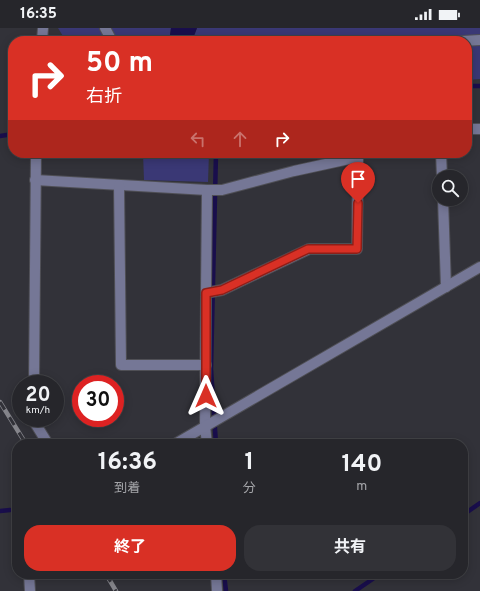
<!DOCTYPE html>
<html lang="ja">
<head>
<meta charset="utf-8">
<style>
	body { margin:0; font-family:Overpass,"Noto Sans JP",sans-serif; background:#323237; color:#f1f3f6; height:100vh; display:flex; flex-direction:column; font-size:15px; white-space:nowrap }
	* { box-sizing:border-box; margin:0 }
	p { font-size:13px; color:#a4a5a9 }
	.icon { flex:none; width:22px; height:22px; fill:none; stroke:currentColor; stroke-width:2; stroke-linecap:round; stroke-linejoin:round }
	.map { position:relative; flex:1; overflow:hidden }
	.sheet { position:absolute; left:12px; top:411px; width:456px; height:140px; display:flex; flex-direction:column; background:#26262b; border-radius:16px; box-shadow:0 2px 10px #0003,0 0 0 1px #424347 }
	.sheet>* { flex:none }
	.top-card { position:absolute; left:8px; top:8px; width:464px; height:122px; border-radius:16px; box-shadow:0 2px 10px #0003,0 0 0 1px #424347; background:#d93025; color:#fff; overflow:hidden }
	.fabs { position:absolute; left:432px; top:142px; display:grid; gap:8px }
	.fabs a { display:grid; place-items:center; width:36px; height:36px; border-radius:50%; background:#26262b; box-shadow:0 2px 10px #0003,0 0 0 1px #424347; font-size:20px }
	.speed { position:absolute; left:12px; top:347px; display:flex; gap:8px; font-size:20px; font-weight:700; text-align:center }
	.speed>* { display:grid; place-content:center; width:52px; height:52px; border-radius:50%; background:#26262b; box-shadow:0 2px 10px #0003,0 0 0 1px #424347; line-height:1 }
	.speed small { font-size:10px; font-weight:400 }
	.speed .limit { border:6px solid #d22; background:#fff; color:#111 }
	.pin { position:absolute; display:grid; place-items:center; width:34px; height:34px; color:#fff; margin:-41px -17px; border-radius:50% 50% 50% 0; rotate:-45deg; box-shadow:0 0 4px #0007 }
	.pin .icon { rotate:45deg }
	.me { position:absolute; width:44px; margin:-22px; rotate:0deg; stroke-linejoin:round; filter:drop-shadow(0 0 3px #0008) }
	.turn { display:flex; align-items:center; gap:14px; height:84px; padding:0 12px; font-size:18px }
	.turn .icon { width:52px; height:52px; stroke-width:2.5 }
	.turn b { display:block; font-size:28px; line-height:34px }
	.lanes { display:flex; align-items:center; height:38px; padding:0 12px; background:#0003; justify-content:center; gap:20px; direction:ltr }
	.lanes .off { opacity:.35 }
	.eta { display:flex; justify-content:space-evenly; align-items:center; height:68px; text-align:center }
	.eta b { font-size:24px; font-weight:700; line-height:28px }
	.primary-button { display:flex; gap:8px; margin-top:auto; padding:8px 12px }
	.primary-button a { flex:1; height:46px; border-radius:16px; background:#d93025; color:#fff; font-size:16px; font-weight:700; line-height:46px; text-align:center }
	.primary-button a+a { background:#323237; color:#f1f3f6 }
	.status { display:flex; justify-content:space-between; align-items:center; height:28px; padding:0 20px; background:#26262b; direction:ltr }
	.status svg { height:11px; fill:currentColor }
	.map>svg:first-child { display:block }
	.green { fill:#3a3875 }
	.water { fill:#190e4c }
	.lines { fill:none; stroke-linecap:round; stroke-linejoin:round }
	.stream { stroke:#190e4c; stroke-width:4.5 }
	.minor-casing { stroke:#4f4f55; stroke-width:12 }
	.minor { stroke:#757796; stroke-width:10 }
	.rail-casing { stroke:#86868c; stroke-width:4.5 }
	.rail { stroke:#323239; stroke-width:3; stroke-dasharray:9; stroke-linecap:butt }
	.route-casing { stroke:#8d1f18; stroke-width:10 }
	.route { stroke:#d93025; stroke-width:7 }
</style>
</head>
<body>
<div class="status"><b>16:35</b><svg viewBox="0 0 49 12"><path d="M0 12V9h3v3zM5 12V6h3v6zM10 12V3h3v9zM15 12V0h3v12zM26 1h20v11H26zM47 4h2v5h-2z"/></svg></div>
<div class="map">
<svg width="480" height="563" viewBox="0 0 480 563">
	<rect width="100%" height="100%" fill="#323239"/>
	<g class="green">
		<polygon points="58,0 171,0 170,7 178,9 176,13 66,13"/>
		<polygon points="197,0 480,0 480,51 467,52 467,13 192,13"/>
		<polygon points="143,125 209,125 208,154 144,152"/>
	</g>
	<polygon class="water" points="171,0 197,0 192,13 183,11 181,13 176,13 178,9 170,7"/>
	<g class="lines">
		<g class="stream">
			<polyline points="467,58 480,58"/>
			<polyline points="0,108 13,106"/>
			<polyline points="216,416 211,341 216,125"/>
			<polyline points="0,483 10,482"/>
			<polyline points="463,487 480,475"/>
			<polyline points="224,546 226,563"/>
			<polyline points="355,563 380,546"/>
		</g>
		<defs>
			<g id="minor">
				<polyline points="105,0 112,13"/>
				<polyline points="42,13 43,0"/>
				<polyline points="463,13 480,12"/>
				<polyline points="467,101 480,101"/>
				<polyline points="441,125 442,149"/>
				<polyline points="35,152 207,162 222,162 294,143 358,129 357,221 309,221 222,262 206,265 205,398 207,416"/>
				<polyline points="119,157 121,337 206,337"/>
				<polyline points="443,171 446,259"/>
				<polyline points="206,265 207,162"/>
				<polyline points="34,356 36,125"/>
				<polyline points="35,390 35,395 48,416"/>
				<polyline points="175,416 480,239"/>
				<polyline points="29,546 30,563"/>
				<polyline points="216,546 217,563"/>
			</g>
		</defs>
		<use href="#minor" class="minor-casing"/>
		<use href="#minor" class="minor"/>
		<defs>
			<g id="rail">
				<polyline points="0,374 26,416"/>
				<polyline points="106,546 116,563"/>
			</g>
		</defs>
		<use href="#rail" class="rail-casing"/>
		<use href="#rail" class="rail"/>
	</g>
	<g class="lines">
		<defs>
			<polyline id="route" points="206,368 206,265 222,262 308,221 357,221 358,175"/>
		</defs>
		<use href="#route" class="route-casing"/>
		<use href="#route" class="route"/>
	</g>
</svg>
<div class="fabs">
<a><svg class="icon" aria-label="search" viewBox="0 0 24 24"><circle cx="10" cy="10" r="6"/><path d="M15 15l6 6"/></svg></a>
</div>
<div class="speed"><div>20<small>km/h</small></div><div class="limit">30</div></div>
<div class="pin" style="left:358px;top:175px;background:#d93025"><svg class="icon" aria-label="arrive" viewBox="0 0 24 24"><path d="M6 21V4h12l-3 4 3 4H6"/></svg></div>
<svg class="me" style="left:206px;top:368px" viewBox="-20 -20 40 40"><path d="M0-17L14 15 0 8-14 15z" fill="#d93025" stroke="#fff" stroke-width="4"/></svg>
<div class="top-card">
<div class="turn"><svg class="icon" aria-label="right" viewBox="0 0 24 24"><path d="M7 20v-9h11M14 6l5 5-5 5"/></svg><div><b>50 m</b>右折</div></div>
<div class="lanes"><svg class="icon off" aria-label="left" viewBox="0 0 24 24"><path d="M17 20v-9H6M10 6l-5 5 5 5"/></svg><svg class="icon off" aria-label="ahead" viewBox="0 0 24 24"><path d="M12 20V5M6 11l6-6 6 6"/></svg><svg class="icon" aria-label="right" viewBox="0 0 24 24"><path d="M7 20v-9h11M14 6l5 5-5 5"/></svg></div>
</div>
<section class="sheet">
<div class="eta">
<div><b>16:36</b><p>到着</p></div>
<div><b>1</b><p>分</p></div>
<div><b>140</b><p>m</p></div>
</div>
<div class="primary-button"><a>終了</a><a>共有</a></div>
</section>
</div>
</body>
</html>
